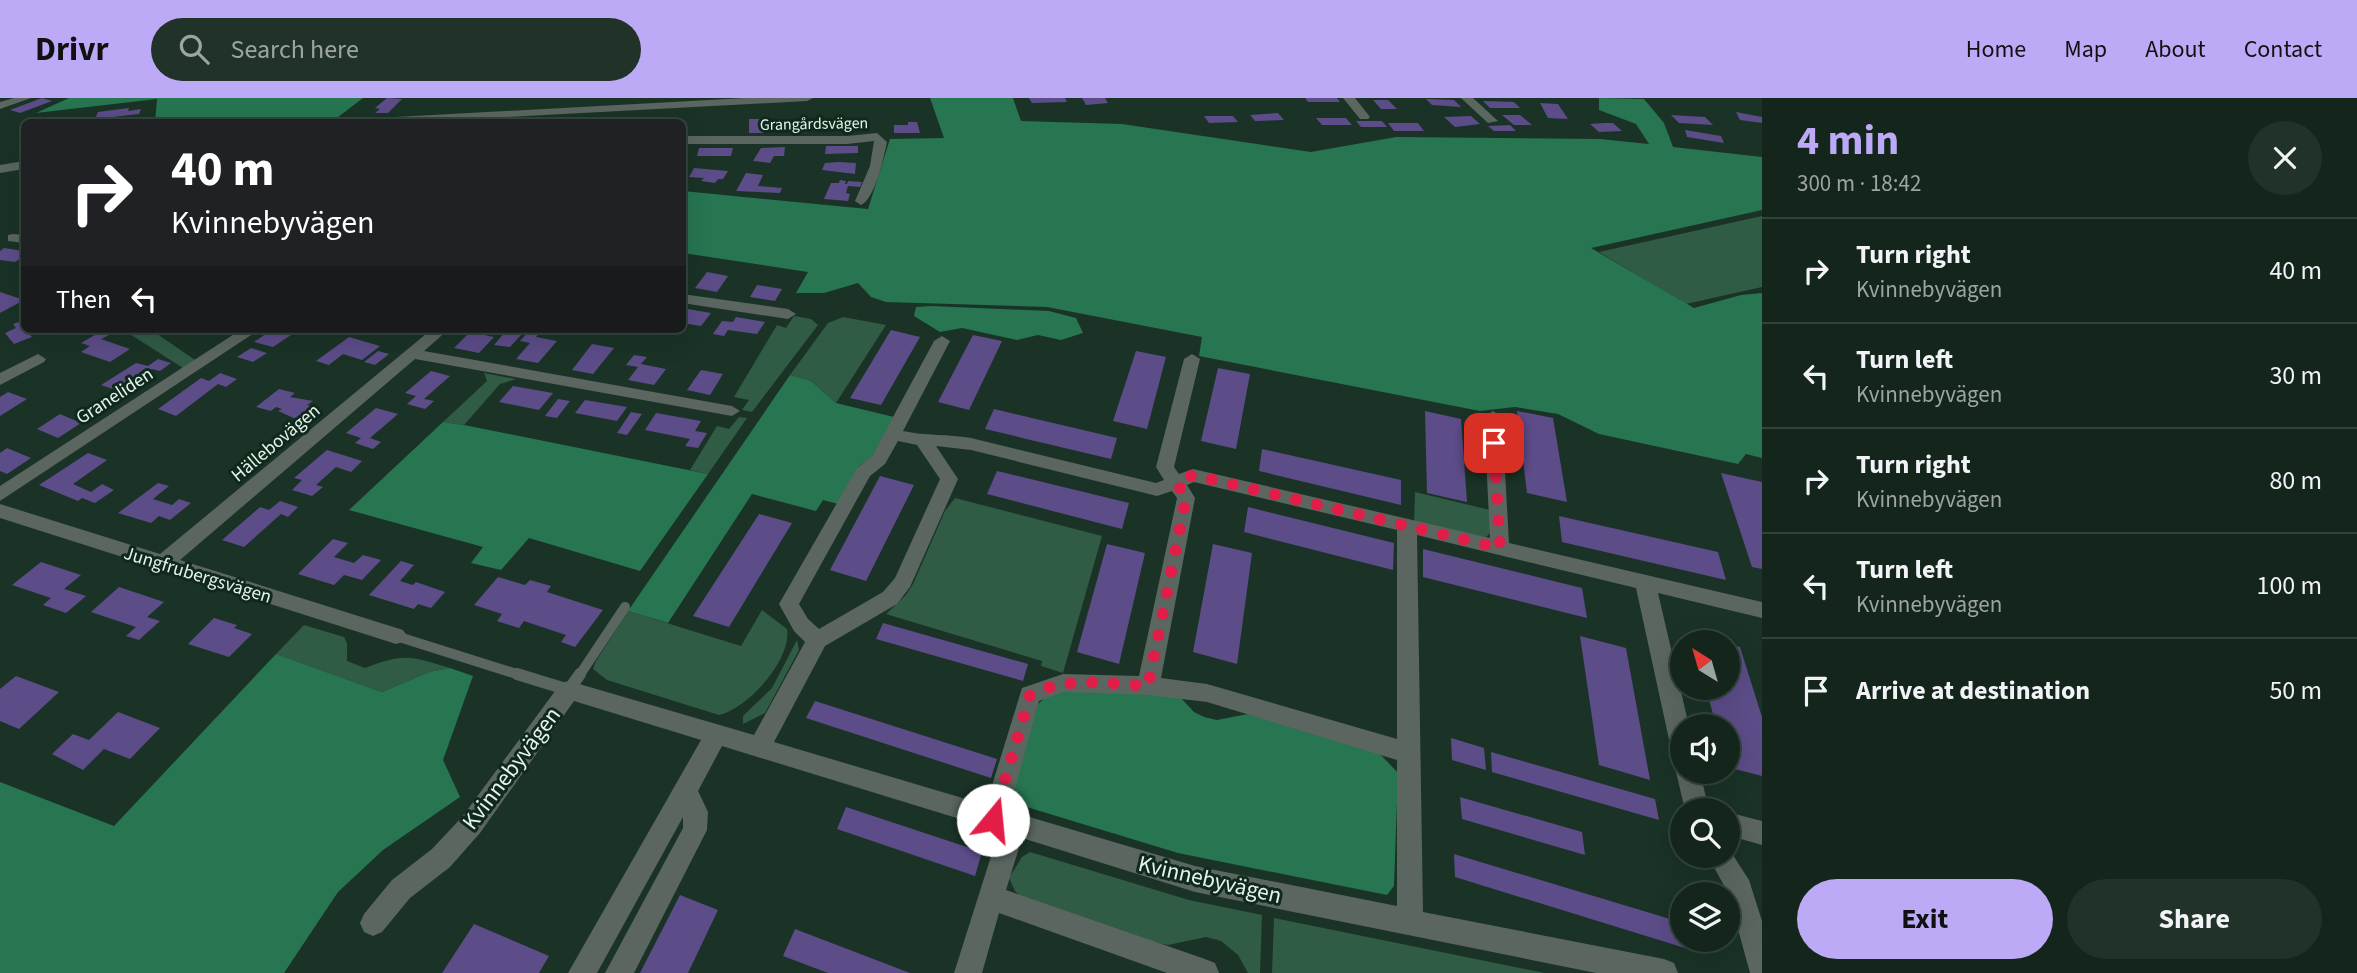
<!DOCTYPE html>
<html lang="en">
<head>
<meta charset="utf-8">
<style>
	body { margin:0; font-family:"Source Sans 3",sans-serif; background:#213229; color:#f1f3f6; height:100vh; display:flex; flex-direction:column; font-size:26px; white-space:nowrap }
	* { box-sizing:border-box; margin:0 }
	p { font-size:23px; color:#9da5a3 }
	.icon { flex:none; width:38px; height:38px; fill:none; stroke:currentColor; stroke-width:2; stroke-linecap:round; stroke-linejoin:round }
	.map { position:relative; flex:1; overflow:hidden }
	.drawer { display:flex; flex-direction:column; background:#14261c; width:595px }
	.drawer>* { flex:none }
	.guide { position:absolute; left:21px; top:21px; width:665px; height:214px; border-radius:10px; box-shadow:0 7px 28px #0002,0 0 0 2px #33433b; background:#202124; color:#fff; overflow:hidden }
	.needle { width:46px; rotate:323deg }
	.buttons { position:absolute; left:1670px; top:532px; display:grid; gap:14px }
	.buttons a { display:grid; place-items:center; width:70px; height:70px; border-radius:50%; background:#14261c; box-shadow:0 7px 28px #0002,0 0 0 2px #33433b; font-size:35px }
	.pin { position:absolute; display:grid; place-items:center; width:60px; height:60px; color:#fff; margin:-30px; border-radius:14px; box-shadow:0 4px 10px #0006 }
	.me { position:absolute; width:77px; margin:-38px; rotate:17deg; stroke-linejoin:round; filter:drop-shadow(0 0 5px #0008) }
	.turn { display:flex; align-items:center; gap:24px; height:147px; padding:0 35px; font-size:32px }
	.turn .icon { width:91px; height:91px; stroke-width:2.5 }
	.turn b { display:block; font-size:49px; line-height:60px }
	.then { display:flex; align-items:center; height:66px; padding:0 35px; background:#0003; gap:14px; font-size:26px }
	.round { display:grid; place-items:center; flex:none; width:74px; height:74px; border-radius:37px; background:#213229 }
	.headline { display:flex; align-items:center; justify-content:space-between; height:119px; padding:0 35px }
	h1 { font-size:42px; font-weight:700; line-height:52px; color:#bcaaf6 }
	.cta { display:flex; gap:14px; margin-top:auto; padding:14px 35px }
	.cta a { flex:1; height:80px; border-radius:42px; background:#bcaaf6; color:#111; font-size:28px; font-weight:700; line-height:80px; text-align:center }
	.cta a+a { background:#213229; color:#f1f3f6 }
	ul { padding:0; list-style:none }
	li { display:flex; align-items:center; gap:21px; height:105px; padding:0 35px; border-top:2px solid #33433b }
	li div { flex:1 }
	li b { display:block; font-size:26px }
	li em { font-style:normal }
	header { display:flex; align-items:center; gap:42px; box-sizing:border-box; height:98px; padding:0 35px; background:#bcaaf6; color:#111 }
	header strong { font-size:33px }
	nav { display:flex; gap:38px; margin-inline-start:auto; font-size:24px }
	.search { width:490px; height:63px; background:#213229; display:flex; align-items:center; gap:18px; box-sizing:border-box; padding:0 24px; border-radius:38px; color:#9da5a3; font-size:26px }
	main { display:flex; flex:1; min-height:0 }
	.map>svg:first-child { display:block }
	.green { fill:#305b45 }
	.forest { fill:#277551 }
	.building { fill:#5c4c88 }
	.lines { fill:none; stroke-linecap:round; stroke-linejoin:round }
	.lane-far1 { stroke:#5a665f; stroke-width:10 }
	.lane { stroke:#5a665f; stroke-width:12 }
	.street { fill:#5a665f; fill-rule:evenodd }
	.route { stroke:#e11d48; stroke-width:12; stroke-dasharray:0 21.6 }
	.labels { text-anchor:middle; stroke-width:6; stroke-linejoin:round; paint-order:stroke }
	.far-street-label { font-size:16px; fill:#e5f4eb; stroke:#10291c }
	.street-label { font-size:19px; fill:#e5f4eb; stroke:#10291c }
	.near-street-label { font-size:23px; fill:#e5f4eb; stroke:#10291c }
</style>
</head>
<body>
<header>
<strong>Drivr</strong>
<div class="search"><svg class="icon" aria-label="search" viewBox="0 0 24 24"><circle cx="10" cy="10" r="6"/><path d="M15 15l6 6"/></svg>Search here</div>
<nav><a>Home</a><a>Map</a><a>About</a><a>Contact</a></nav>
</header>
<main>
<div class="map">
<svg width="1762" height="875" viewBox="0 0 1762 875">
	<rect width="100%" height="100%" fill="#1a3326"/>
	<g class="green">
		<polygon points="1762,118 1762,189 1686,206 1599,154"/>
		<polygon points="794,218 811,221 818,227 752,314 742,312 749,302 734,299 777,227 786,230"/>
		<polygon points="843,219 886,227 836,305 811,283 790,277 828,225"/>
		<polygon points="122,231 150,231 195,262 183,270"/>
		<polygon points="484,275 516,281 500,286 464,327 443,324 487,283"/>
		<polygon points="739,319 747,320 708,376 690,372 717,328 729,331"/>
		<polygon points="1415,394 1490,412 1490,435 1486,439 1414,425"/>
		<polygon points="955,400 1102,438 1063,575 1041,568 1042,563 886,516 906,497 913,486 945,413"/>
		<path d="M762,512L787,531C792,562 747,611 719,617L607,582L593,571L596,563L628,513L741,548Z"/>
		<path d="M304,527L344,539L347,545V563L365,570C405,555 410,558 450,570L429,574L382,594L276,556Z"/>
		<polygon points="797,542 799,552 765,615 743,626 743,618 772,590"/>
		<polygon points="1030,754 1189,802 1262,817 1260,875 1248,875 1238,857 1221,843 1206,839 1168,847 1153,844 1023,800 1015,793 1009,780 1022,759"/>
		<polygon points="1274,820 1545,875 1272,875"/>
	</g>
	<g class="forest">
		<polygon points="69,0 363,0 333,23 321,24 155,24 157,1 36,15"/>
		<polygon points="930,0 1013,0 1021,23 1122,26 1311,54 1396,39 1600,41 1649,46 1636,26 1599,12 1599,0 1644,1 1664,25 1673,49 1762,59 1762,112 1591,150 1694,210 1741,197 1762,195 1762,360 1746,356 1738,366 1599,336 1558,316 1515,309 1480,313 1199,258 1202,239 1047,209 886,204 871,199 858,185 824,195 796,195 808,174 683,155 683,93 868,111 890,41 944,40"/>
		<polygon points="931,208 1049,213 1076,220 1083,235 1061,242 1038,237 1017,242 962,230 940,234 914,218 916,209"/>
		<polygon points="790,277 811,283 836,305 894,319 871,360 859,368 838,406 823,402 816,413 752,396 668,525 628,513"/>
		<polygon points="443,324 464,327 708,376 640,473 529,440 501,472 471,465 483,449 349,412"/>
		<polygon points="276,556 382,594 429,574 450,570 473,578 443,662 460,699 383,752 338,794 284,875 0,875 0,684 114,728"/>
		<polygon points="1075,591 1171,598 1181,600 1194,614 1204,619 1217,622 1248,616 1365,650 1381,657 1398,675 1394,788 1387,797 1178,755 1007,703 1037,607 1048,597"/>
	</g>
	<g class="building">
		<polygon points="42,0 52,3 20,15 10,12"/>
		<polygon points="387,0 402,1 388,15 375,15 380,11 375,10"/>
		<polygon points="1029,0 1065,0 1067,4 1032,5"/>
		<polygon points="1082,0 1105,0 1108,5 1086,7"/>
		<polygon points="1305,0 1337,0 1340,4 1308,4"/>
		<polygon points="1426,1 1454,2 1461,9 1432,7"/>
		<polygon points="1373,2 1388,2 1397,11 1381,11"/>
		<polygon points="1483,3 1514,4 1520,10 1490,10"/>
		<polygon points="1540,5 1558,6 1568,21 1548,20"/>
		<polygon points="129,10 128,13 141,11 139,16 95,21 98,14"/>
		<polygon points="1736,14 1762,19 1762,25 1740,22"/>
		<polygon points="1278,15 1284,22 1255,23 1250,17"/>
		<polygon points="1502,17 1520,17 1532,27 1514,27"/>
		<polygon points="1671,17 1705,19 1713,27 1679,25"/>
		<polygon points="1204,18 1233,18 1238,24 1209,25"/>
		<polygon points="1471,18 1480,26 1455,29 1444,19"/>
		<polygon points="1316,20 1346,20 1352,27 1322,27"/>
		<polygon points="749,21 781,21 780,29 766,29 765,35 749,35"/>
		<polygon points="799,22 847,23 847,31 810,31 810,34 797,35"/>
		<polygon points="1356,23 1382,23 1387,29 1361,29"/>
		<polygon points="908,24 917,24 920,35 894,35 894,27 908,27"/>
		<polygon points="1388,25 1418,25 1424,33 1394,33"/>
		<polygon points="1604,25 1613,25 1622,33 1599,34 1590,26"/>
		<polygon points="1510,27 1516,33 1494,33 1488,28"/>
		<polygon points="1685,32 1721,38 1724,45 1687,39"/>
		<polygon points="826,48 858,48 858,55 825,56"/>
		<polygon points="785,49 784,58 774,58 770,65 753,63 761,50"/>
		<polygon points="699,50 733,50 731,58 697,58"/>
		<polygon points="839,64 856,65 855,76 822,72 825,65"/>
		<polygon points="694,70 728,73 723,81 718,81 715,85 701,83 704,80 689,79"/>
		<polygon points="746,75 763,77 758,88 782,90 780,95 736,93"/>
		<polygon points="840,82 846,83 845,86 847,86 848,83 862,84 860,89 848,88 846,95 850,96 848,103 824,101 831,85 839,85"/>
		<polygon points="4,150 24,153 24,158 15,164 0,162 0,153"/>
		<polygon points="707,174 728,178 717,194 695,190"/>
		<polygon points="757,187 782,191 775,203 750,199"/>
		<polygon points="0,194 24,202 0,215"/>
		<polygon points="682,210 711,215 701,228 682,225"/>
		<polygon points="736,219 765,224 757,236 728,232 724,238 713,236 722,223 733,224"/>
		<polygon points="24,222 24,231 31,231 27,233 32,239 14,246 5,235 16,230 13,226"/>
		<polygon points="273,231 300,231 273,249 254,244"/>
		<polygon points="530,232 540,234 536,239 557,243 538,265 516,261 530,245 520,243"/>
		<polygon points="891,232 920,239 881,307 850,300"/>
		<polygon points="100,234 109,237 101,241 130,251 110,264 81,254 90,248 81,245"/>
		<polygon points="470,234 494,239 479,255 454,250"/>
		<polygon points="505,234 521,237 510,249 494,247"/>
		<polygon points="973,237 1002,243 969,312 938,304"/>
		<polygon points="349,239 380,248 362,262 343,256 329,267 316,263"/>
		<polygon points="592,246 614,250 593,276 572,272"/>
		<polygon points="251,250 267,255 253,264 237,259"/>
		<polygon points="378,253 389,256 375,267 364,264"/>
		<polygon points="1136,253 1166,259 1147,331 1113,323"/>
		<polygon points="634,257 647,259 641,266 666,271 654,287 628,282 638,269 626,267"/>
		<polygon points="158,261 171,265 160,273 152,271 119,293 101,287 136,265 148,268"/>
		<polygon points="1218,270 1250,276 1236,351 1201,343"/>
		<polygon points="701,272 723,276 710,297 687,292"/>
		<polygon points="431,273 450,278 424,301 434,303 425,311 407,306 416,298 405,295"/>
		<polygon points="220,275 237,281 226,289 218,286 176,318 158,311 201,280 209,283"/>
		<polygon points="513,288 553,295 539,312 499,304"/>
		<polygon points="279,291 295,295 290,299 313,303 307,307 321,311 305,325 278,313 282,311 276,309 271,313 256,309"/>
		<polygon points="8,294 27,301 0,318 0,299"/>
		<polygon points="558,301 570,303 557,320 545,318"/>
		<polygon points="585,302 627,309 617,323 575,315"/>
		<polygon points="376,310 398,316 370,340 381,344 373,351 355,345 361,340 346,335"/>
		<polygon points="994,311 1117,340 1111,361 985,331"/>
		<polygon points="1425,313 1461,321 1467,404 1427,395"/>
		<polygon points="1517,313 1553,320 1567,404 1527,395"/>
		<polygon points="631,314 642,316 627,337 617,335"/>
		<polygon points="656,315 701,323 695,333 707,335 698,350 685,348 690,341 645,332"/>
		<polygon points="60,316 81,325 58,340 37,331"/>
		<polygon points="7,350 31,360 7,376 0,373 0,355"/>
		<polygon points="1262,351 1401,382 1401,407 1259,373"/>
		<polygon points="327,352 362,363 351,374 336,369 316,387 323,389 312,398 292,392 302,382 294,380"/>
		<polygon points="88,355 107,362 73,386 91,394 102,386 114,392 95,405 82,400 78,403 39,387"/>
		<polygon points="997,373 1129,405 1122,431 987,396"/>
		<polygon points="1721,375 1762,384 1762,471 1752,469"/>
		<polygon points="880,378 914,387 866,483 830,472"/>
		<polygon points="158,385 169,388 153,401 172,407 179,401 191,405 170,422 159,418 151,425 118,415"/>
		<polygon points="280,403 298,409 288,419 281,416 244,449 222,442 260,409 269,412"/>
		<polygon points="1248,409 1394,445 1393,472 1244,434"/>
		<polygon points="759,416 792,425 729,529 693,518"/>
		<polygon points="1559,418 1718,454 1726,482 1562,444"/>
		<polygon points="333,441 348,445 334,459 354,465 363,457 381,462 362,482 344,477 334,487 298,476"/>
		<polygon points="1107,446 1145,455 1119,566 1077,554"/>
		<polygon points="1213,446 1252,455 1237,566 1193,554"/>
		<polygon points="1423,451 1582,490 1587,520 1423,479"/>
		<polygon points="401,463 414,467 400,483 413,487 416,484 445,494 431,510 418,506 414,511 369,497"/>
		<polygon points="41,464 81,477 64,491 86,498 66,515 43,507 51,500 12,487"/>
		<polygon points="498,479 525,487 530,482 551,488 547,494 603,512 575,549 561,544 566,537 524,523 519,530 497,523 502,516 474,507"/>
		<polygon points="119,489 164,504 147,519 160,523 139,542 126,538 136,529 91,514"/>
		<polygon points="214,520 237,527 234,530 252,536 229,559 188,546"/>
		<polygon points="883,525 1028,566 1023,583 876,541"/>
		<polygon points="1580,538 1626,550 1650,682 1599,667"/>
		<polygon points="1727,546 1740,549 1762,619 1762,678 1727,669 1727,628 1716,628 1706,590 1727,590"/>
		<polygon points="16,578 59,594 19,631 0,623 0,591"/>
		<polygon points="815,603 997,661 991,680 806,620"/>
		<polygon points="118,614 160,630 130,661 104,651 83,672 52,656 73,636 89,642"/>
		<polygon points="1451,640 1484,650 1486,672 1452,662"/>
		<polygon points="1491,654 1655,701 1659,722 1492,674"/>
		<polygon points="1460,699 1582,734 1585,757 1462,721"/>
		<polygon points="846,709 982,754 975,778 837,731"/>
		<polygon points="1454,756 1680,824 1685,850 1455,779"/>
		<polygon points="680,797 718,812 688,875 640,875"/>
		<polygon points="474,826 549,858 539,875 442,875"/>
		<polygon points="795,831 910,875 828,875 783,858"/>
	</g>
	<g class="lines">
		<g class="lane-far1">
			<polyline points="396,538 523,578"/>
			<polyline points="579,578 625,509"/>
		</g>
		<polyline class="lane" points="517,576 569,592 580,576"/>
		<g class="street">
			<polygon points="14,0 31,0 0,11 0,4"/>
			<polygon points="745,0 813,0 807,3 414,24 353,24 359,21"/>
			<polygon points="1343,0 1355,0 1370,19 1368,21 1360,21"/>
			<polygon points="1461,0 1473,0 1498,23 1488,25"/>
			<path d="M877,35L887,44C884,59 875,101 861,107L855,103L870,68L874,43L847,46H682V38H847Z"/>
			<polygon points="24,63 24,71 0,75 0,67"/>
			<polygon points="13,136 24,137 24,145 8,143 8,137"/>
			<polygon points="682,196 788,211 796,216 788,221 682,205"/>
			<polygon points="242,231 260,231 0,403 0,388"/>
			<polygon points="432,231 449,231 424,253 732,308 740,313 732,318 415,261 180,462 403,532 407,538 403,544 396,546 0,420 0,406 160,456"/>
			<path d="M942,238L950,243L903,333C926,338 948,336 971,340L1156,385L1164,382L1156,369L1184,261L1192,256L1200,261L1174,369L1179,376L1193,371L1490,440L1484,319L1493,313L1502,319L1509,445L1762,504V520L1658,495L1689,628H1682V656L1674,653L1670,646L1636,490L1417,437L1423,814L1664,861L1674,865L1678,875H1596L1195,794L1022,740L1006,792L1205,861L1215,865L1219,875H1167L999,815L982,875H954L999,733L722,648L698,693L708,714L707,732L634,875H605L683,730V719L597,875H568L701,642L574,603L480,735L450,769L410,800L382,834L373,838L364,834L360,825L364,816L392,782L432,751L462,719L561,585L569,583L754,637L805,544L794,533L779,506L857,370L872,358L934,243ZM898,343L917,347L940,381L895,480L883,494L819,531L808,521L799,506L870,378L885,366ZM936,348L971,352L1157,398L1172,393L1177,400L1139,578L1063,576L1022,590L986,707L774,644L825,548L897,506L910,489L958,381ZM1194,384L1397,432V641L1207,586L1161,580L1195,400L1187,387ZM1063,594L1148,597L1207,604L1397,662V808L1195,768L1009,713L1039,603Z"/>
			<polygon points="38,256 46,261 44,264 0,287 0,275"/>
			<polygon points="1680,666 1682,666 1682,674 1700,674 1709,712 1685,712 1676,674"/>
			<polygon points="1727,714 1762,723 1762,747 1727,737"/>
			<polygon points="1727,748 1749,782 1762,823 1762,875 1750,875 1728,795 1708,758 1727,758"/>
		</g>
	</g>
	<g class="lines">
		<path class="route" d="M993,722L1030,597C1067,578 1108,585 1148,588L1186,400L1177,385L1193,377L1500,450L1494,345"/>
	</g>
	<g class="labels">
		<g class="far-street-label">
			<text transform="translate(814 25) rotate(-1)" y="6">Grangårdsvägen</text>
		</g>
		<g class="street-label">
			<text transform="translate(114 297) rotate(-33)" y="7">Graneliden</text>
			<text transform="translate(275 344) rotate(-40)" y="7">Hällebovägen</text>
			<text transform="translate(198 476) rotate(17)" y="7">Jungfrubergsvägen</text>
		</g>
		<g class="near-street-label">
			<text transform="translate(511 670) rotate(-53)" y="8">Kvinnebyvägen</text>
			<text transform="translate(1210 781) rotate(13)" y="8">Kvinnebyvägen</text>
		</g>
	</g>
</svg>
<div class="buttons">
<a><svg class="needle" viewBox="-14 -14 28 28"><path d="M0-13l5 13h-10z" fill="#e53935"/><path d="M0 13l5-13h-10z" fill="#9da5a3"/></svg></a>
<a><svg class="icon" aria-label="sound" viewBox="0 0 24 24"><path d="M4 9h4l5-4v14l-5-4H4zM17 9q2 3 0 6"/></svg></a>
<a><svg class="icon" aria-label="search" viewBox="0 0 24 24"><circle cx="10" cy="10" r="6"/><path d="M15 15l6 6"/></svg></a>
<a><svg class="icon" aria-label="layers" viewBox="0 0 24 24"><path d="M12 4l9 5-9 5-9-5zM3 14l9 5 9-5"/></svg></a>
</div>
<div class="pin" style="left:1494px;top:345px;background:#d93025"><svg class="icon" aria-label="arrive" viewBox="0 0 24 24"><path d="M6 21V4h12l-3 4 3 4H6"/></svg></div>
<svg class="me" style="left:993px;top:722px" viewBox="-20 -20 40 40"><circle r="19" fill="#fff"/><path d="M0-13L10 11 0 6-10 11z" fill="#e11d48"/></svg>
<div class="guide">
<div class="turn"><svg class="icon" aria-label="right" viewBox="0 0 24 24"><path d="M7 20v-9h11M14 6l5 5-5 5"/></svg><div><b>40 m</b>Kvinnebyvägen</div></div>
<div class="then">Then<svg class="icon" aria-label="left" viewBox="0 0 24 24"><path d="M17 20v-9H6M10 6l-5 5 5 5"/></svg></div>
</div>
</div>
<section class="drawer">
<div class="headline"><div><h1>4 min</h1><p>300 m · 18:42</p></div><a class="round"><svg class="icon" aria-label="close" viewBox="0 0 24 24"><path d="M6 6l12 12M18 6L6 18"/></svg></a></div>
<ul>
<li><svg class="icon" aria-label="right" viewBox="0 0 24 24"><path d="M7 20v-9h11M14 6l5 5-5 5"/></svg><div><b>Turn right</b><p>Kvinnebyvägen</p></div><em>40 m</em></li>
<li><svg class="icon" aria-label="left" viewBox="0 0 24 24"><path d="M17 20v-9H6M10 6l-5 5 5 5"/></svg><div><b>Turn left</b><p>Kvinnebyvägen</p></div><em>30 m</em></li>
<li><svg class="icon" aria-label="right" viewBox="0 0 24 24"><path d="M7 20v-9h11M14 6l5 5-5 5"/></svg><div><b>Turn right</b><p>Kvinnebyvägen</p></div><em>80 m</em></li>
<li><svg class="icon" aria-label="left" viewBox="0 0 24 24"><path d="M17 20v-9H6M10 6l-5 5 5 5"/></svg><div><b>Turn left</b><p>Kvinnebyvägen</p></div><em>100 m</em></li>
<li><svg class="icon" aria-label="arrive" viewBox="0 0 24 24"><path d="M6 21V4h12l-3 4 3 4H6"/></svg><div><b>Arrive at destination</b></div><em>50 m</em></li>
</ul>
<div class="cta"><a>Exit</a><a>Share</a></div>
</section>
</main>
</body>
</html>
